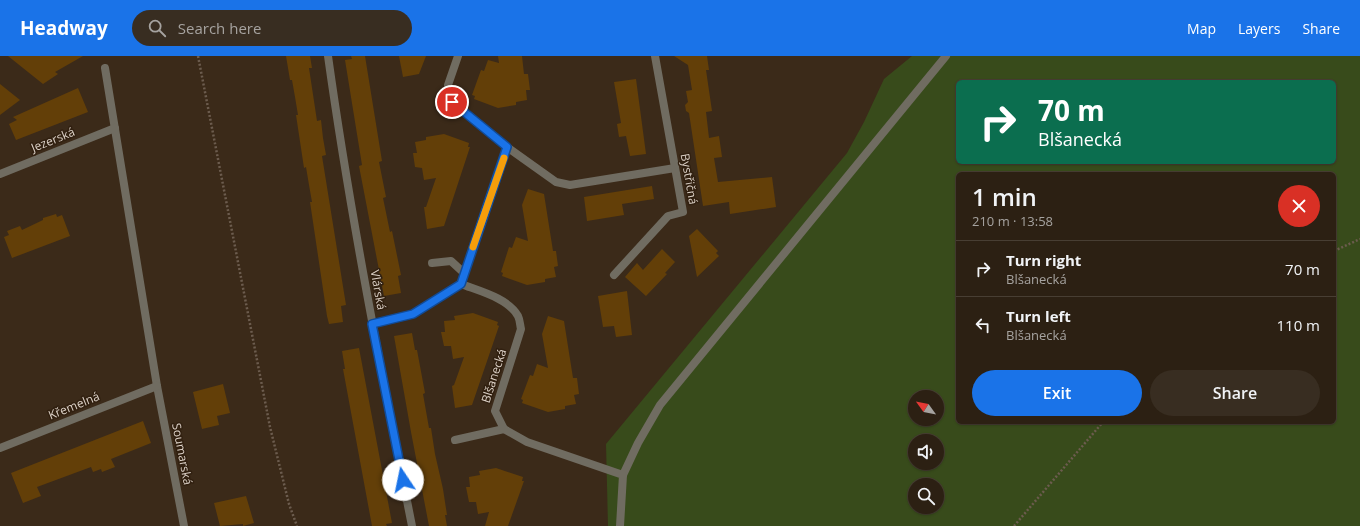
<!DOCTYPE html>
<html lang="en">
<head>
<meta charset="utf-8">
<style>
	body { margin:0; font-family:"Open Sans",sans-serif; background:#382d21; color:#f1f3f6; height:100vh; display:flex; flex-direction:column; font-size:15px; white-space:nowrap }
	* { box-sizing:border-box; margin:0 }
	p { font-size:13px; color:#a6a3a0 }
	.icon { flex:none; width:22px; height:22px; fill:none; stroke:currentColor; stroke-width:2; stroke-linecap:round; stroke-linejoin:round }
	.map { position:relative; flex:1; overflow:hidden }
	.panel { position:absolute; left:956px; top:116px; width:380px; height:252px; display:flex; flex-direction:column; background:#2c2013; border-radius:6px; box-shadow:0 1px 3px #0004,0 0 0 1px #483e33 }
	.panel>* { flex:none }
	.guide { position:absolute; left:956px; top:24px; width:380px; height:84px; border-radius:6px; box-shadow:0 1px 3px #0004,0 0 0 1px #483e33; background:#0b6e4f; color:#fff; overflow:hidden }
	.needle { width:26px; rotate:303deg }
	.buttons { position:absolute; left:908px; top:334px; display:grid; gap:8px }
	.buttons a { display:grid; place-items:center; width:36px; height:36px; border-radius:50%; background:#2c2013; box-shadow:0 1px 3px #0004,0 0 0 1px #483e33; font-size:20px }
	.pin { position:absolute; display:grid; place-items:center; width:34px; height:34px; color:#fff; margin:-17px; border:2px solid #fff; border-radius:50%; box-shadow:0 1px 4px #0007 }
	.me { position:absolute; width:44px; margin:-22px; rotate:349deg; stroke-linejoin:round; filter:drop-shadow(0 0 3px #0008) }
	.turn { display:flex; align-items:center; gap:14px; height:84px; padding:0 16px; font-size:18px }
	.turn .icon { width:52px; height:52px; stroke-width:2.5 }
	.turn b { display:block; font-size:28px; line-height:34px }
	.round { display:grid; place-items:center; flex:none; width:42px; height:42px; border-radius:21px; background:#382d21 }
	.headline { display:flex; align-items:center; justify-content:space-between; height:68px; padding:0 16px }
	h1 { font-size:24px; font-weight:600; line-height:30px }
	.primary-button { display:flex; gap:8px; margin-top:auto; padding:8px 16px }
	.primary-button a { flex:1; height:46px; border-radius:24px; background:#1a73e8; color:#fff; font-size:16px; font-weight:600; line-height:46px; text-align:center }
	.primary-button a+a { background:#382d21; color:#f1f3f6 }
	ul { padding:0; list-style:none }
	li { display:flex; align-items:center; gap:12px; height:56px; padding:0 16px; border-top:1px solid #483e33 }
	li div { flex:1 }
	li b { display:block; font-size:15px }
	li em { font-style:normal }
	header { display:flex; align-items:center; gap:24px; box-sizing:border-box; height:56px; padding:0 20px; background:#1a73e8; color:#fff }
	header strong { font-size:19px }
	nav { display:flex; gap:22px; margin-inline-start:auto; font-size:14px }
	.search { width:280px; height:36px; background:#382d21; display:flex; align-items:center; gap:10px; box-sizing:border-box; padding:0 14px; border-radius:22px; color:#a6a3a0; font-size:15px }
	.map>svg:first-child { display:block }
	.green { fill:#384b1b; fill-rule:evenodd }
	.building { fill:#633f08 }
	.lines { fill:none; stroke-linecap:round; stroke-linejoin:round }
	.path { stroke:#6c5c4e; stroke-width:2.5; stroke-dasharray:2 2; stroke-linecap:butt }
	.service { stroke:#706c61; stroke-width:8 }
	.minor { stroke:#706c61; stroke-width:8 }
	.route-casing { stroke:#114b97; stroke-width:10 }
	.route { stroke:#1a73e8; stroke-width:7 }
	.slow { stroke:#f59e0b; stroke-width:7 }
	.labels { text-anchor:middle; stroke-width:3; stroke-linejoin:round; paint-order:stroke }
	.street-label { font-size:12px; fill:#ddd2c8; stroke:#312010 }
</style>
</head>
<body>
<header>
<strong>Headway</strong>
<div class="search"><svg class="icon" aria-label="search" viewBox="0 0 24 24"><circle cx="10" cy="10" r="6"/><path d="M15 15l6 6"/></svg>Search here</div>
<nav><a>Map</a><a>Layers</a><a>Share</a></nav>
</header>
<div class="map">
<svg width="1360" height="470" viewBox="0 0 1360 470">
	<rect width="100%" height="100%" fill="#3b2a19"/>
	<path class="green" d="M912,0H1360V470H608L606,388L847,97L864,66L884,23ZM958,26H1334V106H958ZM958,118H1334V366H958ZM915,341H937V363H915ZM915,385H937V407H915ZM915,429H937V451H915Z"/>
	<g class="building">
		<polygon points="8,0 83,0 55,16 58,18 43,28"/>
		<polygon points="286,0 310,0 312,12 309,12 317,65 321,64 323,82 326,99 322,100 346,249 341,250 343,266 329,268 327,260 310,146 312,146 309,129 306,111 304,112 296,59 298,59 295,41 292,24 290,24"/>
		<polygon points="351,0 365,0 382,105 379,106 386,141 383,142 390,176 392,175 401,219 398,220 401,237 384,240 359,110 362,109 345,4 352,3"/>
		<polygon points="399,0 426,0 419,18 403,21"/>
		<polygon points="498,0 522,0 524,18 528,18 530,34 526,34 527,44 516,46 516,49 498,52 474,43 475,40 472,39 481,14 484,15 488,4 499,7"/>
		<polygon points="674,0 707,0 709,14 706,14 712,55 706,56 709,82 719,80 722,101 714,102 718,126 772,121 776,151 730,158 729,146 703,150 689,57 686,55 685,49 688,46 686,35 692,34 688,9"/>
		<polygon points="636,23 646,98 630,100 626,80 619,81 617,68 621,67 614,26"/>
		<polygon points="0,28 20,44 0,59"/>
		<polygon points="78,32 88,56 16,84 9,68 17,64 13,61"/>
		<polygon points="444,78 469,87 468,91 470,91 444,170 427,173 424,151 426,151 436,122 424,124 422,112 415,111 413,97 417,97 415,86 426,84 426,81"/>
		<polygon points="652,130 654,143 622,148 624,159 587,165 584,141"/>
		<polygon points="528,133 544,138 553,195 556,195 558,210 554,211 556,221 545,223 545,226 527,229 502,220 503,217 501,216 509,191 512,192 516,181 528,185 522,149"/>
		<polygon points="56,158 57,161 62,159 70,180 12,202 4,181 9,179 7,175 20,170 22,174 43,164 43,162"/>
		<polygon points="697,173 718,195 716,197 719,200 697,221 689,180"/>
		<polygon points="662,193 675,206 665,217 667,218 646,240 625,221 637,207 643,214"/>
		<polygon points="627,235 632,279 616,281 614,270 603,271 598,240"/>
		<polygon points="473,257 498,266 497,269 499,270 472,349 455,352 452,330 454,329 464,301 453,303 451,290 444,290 441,276 445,276 444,265 455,264 454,260"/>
		<polygon points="548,260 564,265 573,322 577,322 579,338 574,339 576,348 565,350 565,353 548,356 522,347 523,344 521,343 530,319 533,320 537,308 548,312 542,278"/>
		<polygon points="412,277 415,294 417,294 425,337 423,338 429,372 431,372 435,398 443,433 447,459 445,459 447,470 429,470 411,376 394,280"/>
		<polygon points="359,292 392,467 386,468 387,470 372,470 343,313 345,313 342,295"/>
		<polygon points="223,328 230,357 217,360 219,369 202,373 193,336"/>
		<polygon points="143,365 151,387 111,403 115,411 102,416 101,413 93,416 91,411 37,431 41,440 23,447 11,417"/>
		<polygon points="496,412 523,421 522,425 524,425 508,470 485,470 489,456 478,458 476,446 469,446 466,431 470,431 469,421 480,419 479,415"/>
		<polygon points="246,440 254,467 243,470 243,468 220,470 214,447"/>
	</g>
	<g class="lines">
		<g class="path">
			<polyline points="198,0 270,371 289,448 297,470"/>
			<polyline points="1334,195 1360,183"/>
			<polyline points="1014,470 1103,366"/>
		</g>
		<g class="service">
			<polyline points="432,207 451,205 464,217"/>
			<polyline points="455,384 504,373"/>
			<polyline points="623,419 638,387 660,349 946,0"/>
		</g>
		<g class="minor">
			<path d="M328,0C350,158 381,314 412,470"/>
			<polyline points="458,0 448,29 452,46 507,91 556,126 570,129 675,112"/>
			<polyline points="105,12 157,330 184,470"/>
			<polyline points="0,118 115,72"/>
			<polyline points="614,219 668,160 683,156 655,0"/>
			<path d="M461,228C479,235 508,242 518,260C520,264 520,269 521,273L495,355L504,373L527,386L623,419L620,470"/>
			<polyline points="372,268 413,258 461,228 507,91"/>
			<polyline points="0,392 157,330"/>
		</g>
	</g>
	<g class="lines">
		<defs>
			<polyline id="route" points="403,424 372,268 413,258 461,228 507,91 452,46"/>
		</defs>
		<use href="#route" class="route-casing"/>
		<use href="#route" class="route"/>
		<polyline class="slow" points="473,191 504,102"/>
	</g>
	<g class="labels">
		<g class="street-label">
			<text transform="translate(53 84) rotate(-22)" y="4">Jezerská</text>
			<text transform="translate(689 123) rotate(80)" y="4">Bystřičná</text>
			<text transform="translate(378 234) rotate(80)" y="4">Vlárská</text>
			<text transform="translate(494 320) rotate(-72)" y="4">Blšanecká</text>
			<text transform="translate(74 350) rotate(-22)" y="4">Křemelná</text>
			<text transform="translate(182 398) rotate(79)" y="4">Soumarská</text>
		</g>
	</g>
</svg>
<div class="buttons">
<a><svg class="needle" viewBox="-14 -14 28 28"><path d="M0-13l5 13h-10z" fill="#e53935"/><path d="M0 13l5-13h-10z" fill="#a6a3a0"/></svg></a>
<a><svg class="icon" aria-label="sound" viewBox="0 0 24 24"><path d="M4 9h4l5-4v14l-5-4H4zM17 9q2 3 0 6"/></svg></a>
<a><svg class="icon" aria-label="search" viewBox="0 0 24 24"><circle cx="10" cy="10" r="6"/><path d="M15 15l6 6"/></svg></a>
</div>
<div class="pin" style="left:452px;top:46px;background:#d93025"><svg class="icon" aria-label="arrive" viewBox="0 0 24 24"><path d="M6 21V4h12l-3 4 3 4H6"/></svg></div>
<svg class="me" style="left:403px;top:424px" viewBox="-20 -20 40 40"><circle r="19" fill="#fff"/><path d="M0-13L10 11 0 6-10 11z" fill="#1a73e8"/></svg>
<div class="guide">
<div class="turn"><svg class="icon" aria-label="right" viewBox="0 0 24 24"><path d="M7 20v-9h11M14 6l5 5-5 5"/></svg><div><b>70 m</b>Blšanecká</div></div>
</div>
<section class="panel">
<div class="headline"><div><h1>1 min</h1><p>210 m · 13:58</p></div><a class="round" style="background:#d93025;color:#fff"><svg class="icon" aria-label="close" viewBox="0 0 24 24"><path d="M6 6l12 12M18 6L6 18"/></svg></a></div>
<ul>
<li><svg class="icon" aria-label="right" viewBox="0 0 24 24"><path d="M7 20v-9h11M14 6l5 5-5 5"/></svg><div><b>Turn right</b><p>Blšanecká</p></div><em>70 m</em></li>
<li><svg class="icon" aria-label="left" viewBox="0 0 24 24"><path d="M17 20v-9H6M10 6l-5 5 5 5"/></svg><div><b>Turn left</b><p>Blšanecká</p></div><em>110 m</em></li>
</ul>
<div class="primary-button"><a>Exit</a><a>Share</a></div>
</section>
</div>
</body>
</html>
